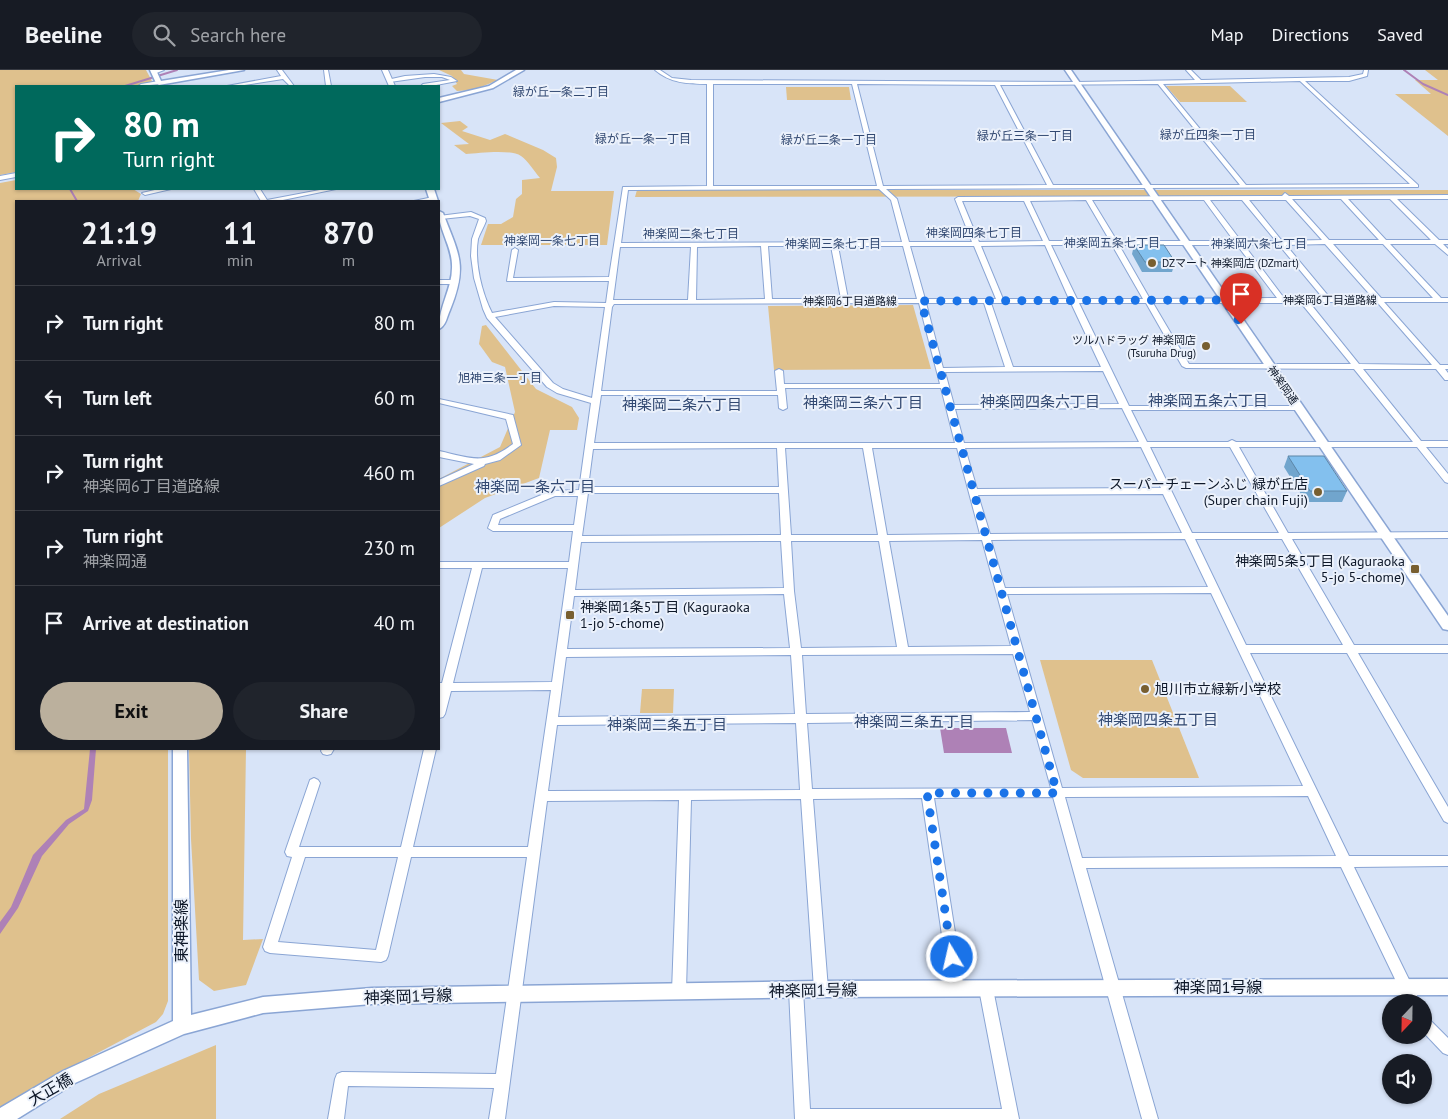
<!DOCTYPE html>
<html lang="en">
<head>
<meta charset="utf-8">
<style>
	body { margin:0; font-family:"PT Sans","Noto Sans JP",sans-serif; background:#20242c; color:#f1f3f6; height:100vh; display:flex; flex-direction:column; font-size:19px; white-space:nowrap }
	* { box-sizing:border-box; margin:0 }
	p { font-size:16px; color:#9ea1a6 }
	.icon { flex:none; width:28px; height:28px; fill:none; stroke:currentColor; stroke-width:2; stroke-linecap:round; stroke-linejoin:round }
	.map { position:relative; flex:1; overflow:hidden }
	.side { position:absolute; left:15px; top:130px; width:425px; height:550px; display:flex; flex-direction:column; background:#171b24; border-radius:0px; box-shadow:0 1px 4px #0004 }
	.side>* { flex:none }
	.hud { position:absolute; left:15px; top:15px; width:425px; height:105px; border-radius:0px; box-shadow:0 1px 4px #0004; background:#00695c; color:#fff; overflow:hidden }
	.needle { width:32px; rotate:202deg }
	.controls { position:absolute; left:1382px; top:924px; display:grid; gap:10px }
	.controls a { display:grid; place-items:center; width:50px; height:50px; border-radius:50%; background:#171b24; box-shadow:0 1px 4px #0004; font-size:25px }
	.pin { position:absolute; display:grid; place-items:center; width:42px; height:42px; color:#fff; margin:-51px -21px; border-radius:50% 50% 50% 0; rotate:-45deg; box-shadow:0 0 5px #0007 }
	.pin .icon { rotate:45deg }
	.me { position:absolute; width:55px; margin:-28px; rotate:351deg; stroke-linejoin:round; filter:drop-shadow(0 0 4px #0008) }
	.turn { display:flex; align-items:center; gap:18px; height:105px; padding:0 25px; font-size:22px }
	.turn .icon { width:65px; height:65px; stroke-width:2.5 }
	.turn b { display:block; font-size:35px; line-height:42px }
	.eta { display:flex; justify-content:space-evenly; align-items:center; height:85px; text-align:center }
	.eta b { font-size:30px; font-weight:700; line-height:35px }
	.cta { display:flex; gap:10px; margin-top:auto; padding:10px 25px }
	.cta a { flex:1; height:58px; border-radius:30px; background:#bbb09d; color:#111; font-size:20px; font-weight:700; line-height:58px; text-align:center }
	.cta a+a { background:#20242c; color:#f1f3f6 }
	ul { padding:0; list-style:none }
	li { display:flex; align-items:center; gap:15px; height:75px; padding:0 25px; border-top:1px solid #363941 }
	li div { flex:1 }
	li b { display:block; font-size:19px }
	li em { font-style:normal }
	header { display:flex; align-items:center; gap:30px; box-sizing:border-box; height:70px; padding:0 25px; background:#171b24; border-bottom:1px solid #363941 }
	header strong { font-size:24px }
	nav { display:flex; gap:28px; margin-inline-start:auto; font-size:18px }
	.search { width:350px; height:45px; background:#20242c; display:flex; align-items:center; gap:12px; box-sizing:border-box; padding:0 18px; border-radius:28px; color:#9ea1a6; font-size:19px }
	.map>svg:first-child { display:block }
	.green { fill:#dfc18d }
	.water { fill:#ae81b6 }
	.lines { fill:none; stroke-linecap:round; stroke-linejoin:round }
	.stream { stroke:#ae81b6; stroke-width:2 }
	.minor-casing { stroke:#8aa5d4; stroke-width:2 }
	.tertiary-casing { stroke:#8aa5d4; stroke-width:3 }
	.secondary-casing { stroke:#8aa5d4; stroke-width:2 }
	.minor { fill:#fff; fill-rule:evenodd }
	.tertiary { fill:#fff; fill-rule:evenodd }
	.secondary { fill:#fff; fill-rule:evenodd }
	.wall { fill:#71a5cd }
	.building { fill:#83c0ee; stroke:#5c86a7 }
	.route { stroke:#1a73e8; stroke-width:9; stroke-dasharray:0 16.2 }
	.poi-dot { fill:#785f30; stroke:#ebf1fb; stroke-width:2 }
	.labels { text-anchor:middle; stroke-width:4; stroke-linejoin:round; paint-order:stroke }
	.far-poi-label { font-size:11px; fill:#0d1728; stroke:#ebf1fb; text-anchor:start }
	.far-street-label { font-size:11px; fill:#0d1728; stroke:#ebf1fb }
	.far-neighbourhood-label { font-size:12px; fill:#324972; stroke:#ebf1fb }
	.poi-label { font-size:14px; fill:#0d1728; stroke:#ebf1fb; text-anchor:end }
	.neighbourhood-label { font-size:15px; fill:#324972; stroke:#ebf1fb }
	.near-street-label { font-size:16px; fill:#0d1728; stroke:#ebf1fb }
</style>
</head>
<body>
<header>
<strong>Beeline</strong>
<div class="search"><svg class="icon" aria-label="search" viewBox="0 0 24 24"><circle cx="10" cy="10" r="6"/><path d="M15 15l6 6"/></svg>Search here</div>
<nav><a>Map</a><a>Directions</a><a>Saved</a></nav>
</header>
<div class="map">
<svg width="1448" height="1049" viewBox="0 0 1448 1049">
	<rect width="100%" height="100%" fill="#d8e4f8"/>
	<g class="green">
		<polygon points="0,0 146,0 153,13 134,16 16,16 16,102 0,105"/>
		<polygon points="439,0 461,0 464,4 498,10 474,20 457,21 452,16 457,14 452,6"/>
		<polygon points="1425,0 1448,0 1448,66 1395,24 1431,24 1415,10 1438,10"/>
		<polygon points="1166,16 1230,16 1247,32 1180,32"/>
		<polygon points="786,17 849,17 851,30 787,30"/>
		<path d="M460,51L468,57L462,61L490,70L505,64L543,80L556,88L557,97L551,121H614L607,175H481L488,154H501L513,147L516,129L522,124V110L540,108C534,101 528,91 521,86C511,79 479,83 466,84L454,75L469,74L441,53Z"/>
		<polygon points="16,110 16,119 133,119 141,124 138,131 16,131 16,679 168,679 168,931 163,944 156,952 41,1013 0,1038 0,113"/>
		<polygon points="637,120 1448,120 1448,126 635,127"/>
		<polygon points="913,235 931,299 774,300 768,236"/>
		<polygon points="486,255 536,319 572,337 579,348 577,360 550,360 539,408 485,428 439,458 439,409 500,377 515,342 505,297 492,292 479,274 482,256"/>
		<polygon points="1040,590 1152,590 1199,708 1083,708 1071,700"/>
		<polygon points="642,619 674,619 673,643 640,643"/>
		<polygon points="189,679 246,679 243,870 263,869 246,915 214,921 199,910 191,769"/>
		<polygon points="216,975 216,1049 60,1049 99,1024"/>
	</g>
	<g class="water">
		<polygon points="940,658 1006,658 1012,683 944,683"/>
		<polygon points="90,679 96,679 92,730 88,741 69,754 42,786 18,838 0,864 0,852 11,837 33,785 66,750 84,739"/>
	</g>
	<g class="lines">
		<g class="stream">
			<polyline points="1404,0 1423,14 1448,25"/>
			<polyline points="125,16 177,0"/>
			<polyline points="70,119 77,131"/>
		</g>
		<defs>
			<g id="minor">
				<polygon points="156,0 164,0 154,4 151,2"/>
				<polygon points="277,0 282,0 294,16 290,16 283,9 238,16 227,16 281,6"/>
				<polygon points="324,0 328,0 331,16 326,16"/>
				<path d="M655,0H660L672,8L691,10L1077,12L1195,10L1186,0H1191L1201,10L1349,7L1363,4L1364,0H1368L1367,6L1349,11H1305L1418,115V117L886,119L897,129L909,172H972L955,129L958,127L1282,126L1285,123L1289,126L1448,125V129H1397L1439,170H1448V174H1443L1448,179V185L1435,174H1390L1441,228H1448V232H1384L1440,295H1448V299H1445L1448,303V310H1445L1436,299H1363L1421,371H1448V377H1426L1448,404V413L1445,412L1417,377H1239L1288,463L1448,462V468L1292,469L1354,575H1448V583H1358L1448,737V753L1444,751L1347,583H1250L1349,786H1448V796L1354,797L1420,932H1406L1341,797L1086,798L1158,1049H1142L1053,727L934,728L964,920L962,924L957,926L952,924L950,920L922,728L813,729L828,919L826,923L821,925L816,923L814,919L801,729L691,730L686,921L684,925L679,927L674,925L672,921L679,730L547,731L505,1049H489L494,1018L348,1016L344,1049H328L335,1009L337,1004L342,1002L496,1004L527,787H411L388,886L386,890L381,892L270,883L265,881L263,877L292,787L287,786L285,782L310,710L314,708L318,710L320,713L299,777H401L424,679H436L413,777H528L551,620L451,621L445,644L443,647L439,648V613H442L472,498H439V492H569L573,461H493L488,458L493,445L551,421L579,420L591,333L557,323L547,317L487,248L483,239L474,208L471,186L472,169L479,149L470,146L441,149L439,148V146L471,142L485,148L486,151C484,157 480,163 478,169C474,192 482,223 492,243L554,232L606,233L609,211H507L512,180L515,178L518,180L513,208L609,207L623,117L707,116V14C688,14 670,13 655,0ZM1300,11L1410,114L1246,115L1163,14ZM713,14H852L877,116H713ZM857,14L995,15L1047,115L883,116ZM1158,14L1240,115H1053L1000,15ZM879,119L891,130L902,172L621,173L628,120ZM1292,129H1341L1379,170H1329ZM1348,129H1390L1431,170H1386ZM1086,130L1110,171H1049L1030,131ZM1092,130H1204L1234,171H1117ZM1210,130H1242L1276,171H1241ZM1249,130H1286L1322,170L1282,171ZM962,131H1024L1043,171L979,172ZM1325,174L1373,228H1330L1286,175ZM1333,174H1383L1433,228H1381ZM1045,175L1069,229H1003L981,176ZM1051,175H1112L1143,229H1077ZM1119,175H1237L1277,228L1150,229ZM1244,175H1279L1323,228H1284ZM761,176L765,229L696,230L697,177ZM768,176H831L841,229H772ZM838,176H903L917,229H848ZM910,176H974L996,229H925ZM620,177H691L688,230H613ZM1309,232H1377L1432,295L1359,294ZM919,233L940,314H784L783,301L779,299L775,301L777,321H601L612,237L614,234ZM926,233H984L1005,297L943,298ZM991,233H1071L1101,297H1013ZM1079,233H1146L1182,296L1186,298L1354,299L1413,372H1236L1232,370L1228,372H1147L1131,340H1299L1303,338L1299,336H1129ZM1153,233H1301L1351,294H1189ZM554,236L605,237L592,328L563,319L553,313L495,247ZM1103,301L1119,334L954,335L945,302ZM785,318H941L955,373H594L601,325H778L779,338L783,340L787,338ZM1122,338L1139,372L964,373L955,339ZM1141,377L1161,418L977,419L965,378ZM1150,377H1230L1279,463H1192ZM777,378L779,417H588L593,379ZM785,378H863L878,465H791ZM872,378H957L980,464L887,465ZM588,423H779L781,465L582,466ZM1163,424L1182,463L990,464L978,425ZM555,426H578L574,455H498L500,449ZM1185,469L1208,517L1005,518L991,470ZM1195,469H1282L1343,575H1246ZM982,470L1011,576L908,577L889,471ZM781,471L784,518L575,520L581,472ZM791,471H879L897,577L801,578L794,521ZM482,498H568L552,612L453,613ZM1211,523L1303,716L1062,718L1007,524ZM784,524L790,578L567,579L574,526ZM1013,584L1030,642L806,644L802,585ZM791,585L795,644L558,647L566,587ZM1032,650L1051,718L812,719L807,653ZM796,653L800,720L548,721L557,655ZM1308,726L1336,786L1082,788L1065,727ZM305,787H398L376,880L278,872Z"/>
				<polygon points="434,4 451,7 457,11 431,16 421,16 423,14 450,10 442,7 425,7 390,12 387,10 405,6"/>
				<polygon points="159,11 161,14 138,16 141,14"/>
				<polygon points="159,119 171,119 145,125 142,123"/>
				<polygon points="254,119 260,119 267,130 325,119 336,119 278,131 261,131"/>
				<polygon points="433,127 436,129 435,130 414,131"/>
				<polygon points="439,210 455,210 459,212 455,214 439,214"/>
				<path d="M439,329L513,345L521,375L500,390L485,394L484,396L439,416V410L474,394L439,387V381C472,388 483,396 513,374L506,349L439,333Z"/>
				<polygon points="322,679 334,679 331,684 327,685 323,684 321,681"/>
				<polygon points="986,913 991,915 993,919 1019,1049 795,1049 789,920 791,916 796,914 801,916 803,920 810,1039 1002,1039 979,919 981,915"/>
				<polygon points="1424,947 1429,949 1448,968 1448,985 1443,983 1424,963"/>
			</g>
			<g id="tertiary">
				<polygon points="150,0 156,0 161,11 229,0 244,0 159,15 156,13"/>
				<polygon points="516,0 524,0 493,18 439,32 439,28 489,16"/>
				<polygon points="1065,0 1071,0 1448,546 1448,560 1443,559"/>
				<polygon points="426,119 434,119 438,131 430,131"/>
				<path d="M439,141L443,143C459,185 468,195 450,240C447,246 446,256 439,259C438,238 452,219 452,198C453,177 438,160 439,141Z"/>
				<polygon points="173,679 187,679 191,945 263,927 372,918 821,911 1448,909 1448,925 821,927 372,934 263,943 184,964 75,1013 17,1049 0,1049 0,1038 63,1001 173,951"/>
			</g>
			<g id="secondary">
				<polygon points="382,0 388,0 395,16 389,16"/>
				<polygon points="16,103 16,107 0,110 0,106"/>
			</g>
		</defs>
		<use href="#minor" class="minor-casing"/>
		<use href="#tertiary" class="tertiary-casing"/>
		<use href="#secondary" class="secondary-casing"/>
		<use href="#minor" class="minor"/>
		<use href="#tertiary" class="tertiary"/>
		<use href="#secondary" class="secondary"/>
	</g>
	<g class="wall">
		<polygon points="1134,175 1175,192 1172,202 1142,202 1132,184"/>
		<polygon points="1288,386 1347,421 1342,432 1306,432 1284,397"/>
	</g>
	<g class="building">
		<polygon points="1134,175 1164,175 1175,192 1145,192"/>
		<polygon points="1288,386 1324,386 1347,421 1310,421"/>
	</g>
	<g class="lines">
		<polyline class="route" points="952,887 927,723 1057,723 921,231 1225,230 1241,254"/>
	</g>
	<g class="poi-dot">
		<circle cx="1152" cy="193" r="5"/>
		<circle cx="1206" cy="276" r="5"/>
		<circle cx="1318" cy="422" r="5"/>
		<rect x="1410" y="494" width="10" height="10" rx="2.5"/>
		<rect x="565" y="540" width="10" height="10" rx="2.5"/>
		<circle cx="1145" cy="619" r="5"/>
	</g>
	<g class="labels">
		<g class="far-poi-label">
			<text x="1162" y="197">DZマート 神楽岡店 (DZmart)</text>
			<text x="1196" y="274" text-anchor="end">ツルハドラッグ 神楽岡店<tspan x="1196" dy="13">(Tsuruha Drug)</tspan></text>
		</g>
		<g class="far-street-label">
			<text x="1330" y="234">神楽岡6丁目道路線</text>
			<text x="850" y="235">神楽岡6丁目道路線</text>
			<text transform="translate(1283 315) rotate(55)" y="4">神楽岡通</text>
		</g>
		<g class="far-neighbourhood-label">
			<text x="561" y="26">緑が丘一条二丁目</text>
			<text x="1208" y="69">緑が丘四条一丁目</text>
			<text x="1025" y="70">緑が丘三条一丁目</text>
			<text x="643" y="73">緑が丘一条一丁目</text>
			<text x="829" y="74">緑が丘二条一丁目</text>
			<text x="974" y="167">神楽岡四条七丁目</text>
			<text x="691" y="168">神楽岡二条七丁目</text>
			<text x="552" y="175">神楽岡一条七丁目</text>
			<text x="1112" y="177">神楽岡五条七丁目</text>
			<text x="833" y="178">神楽岡三条七丁目</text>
			<text x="1259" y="178">神楽岡六条七丁目</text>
			<text x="500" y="312">旭神三条一丁目</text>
		</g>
		<g class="poi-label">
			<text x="1308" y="419">スーパーチェーンふじ 緑が丘店<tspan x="1308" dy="16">(Super chain Fuji)</tspan></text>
			<text x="1405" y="496">神楽岡5条5丁目 (Kaguraoka<tspan x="1405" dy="16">5-jo 5-chome)</tspan></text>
			<text x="580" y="542" text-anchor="start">神楽岡1条5丁目 (Kaguraoka<tspan x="580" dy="16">1-jo 5-chome)</tspan></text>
			<text x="1155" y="624" text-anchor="start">旭川市立緑新小学校</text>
		</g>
		<g class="neighbourhood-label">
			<text x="1208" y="336">神楽岡五条六丁目</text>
			<text x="1040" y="337">神楽岡四条六丁目</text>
			<text x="863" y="338">神楽岡三条六丁目</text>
			<text x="682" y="340">神楽岡二条六丁目</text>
			<text x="535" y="422">神楽岡一条六丁目</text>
			<text x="1158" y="655">神楽岡四条五丁目</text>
			<text x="914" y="657">神楽岡三条五丁目</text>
			<text x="667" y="660">神楽岡二条五丁目</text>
		</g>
		<g class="near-street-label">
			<text transform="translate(181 861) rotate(-90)" y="6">東神楽線</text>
			<text x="1218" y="923">神楽岡1号線</text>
			<text transform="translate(813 920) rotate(-1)" y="6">神楽岡1号線</text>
			<text transform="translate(408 926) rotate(-2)" y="6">神楽岡1号線</text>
			<text transform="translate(50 1019) rotate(-30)" y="6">大正橋</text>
		</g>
	</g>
</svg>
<div class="controls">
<a><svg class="needle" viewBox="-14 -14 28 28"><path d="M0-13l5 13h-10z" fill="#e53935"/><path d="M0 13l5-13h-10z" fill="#9ea1a6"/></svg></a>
<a><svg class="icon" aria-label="sound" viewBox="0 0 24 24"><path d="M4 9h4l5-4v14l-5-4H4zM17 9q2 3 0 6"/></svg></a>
</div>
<div class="pin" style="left:1241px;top:254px;background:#d93025"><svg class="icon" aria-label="arrive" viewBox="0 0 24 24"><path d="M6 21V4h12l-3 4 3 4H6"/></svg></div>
<svg class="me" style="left:952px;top:887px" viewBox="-20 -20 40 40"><circle r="17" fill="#1a73e8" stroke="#fff" stroke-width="3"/><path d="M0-11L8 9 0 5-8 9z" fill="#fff"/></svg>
<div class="hud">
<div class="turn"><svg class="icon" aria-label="right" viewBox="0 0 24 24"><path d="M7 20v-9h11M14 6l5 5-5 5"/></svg><div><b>80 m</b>Turn right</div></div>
</div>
<section class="side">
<div class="eta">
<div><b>21:19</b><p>Arrival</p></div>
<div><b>11</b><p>min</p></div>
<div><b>870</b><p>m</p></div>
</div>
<ul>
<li><svg class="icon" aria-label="right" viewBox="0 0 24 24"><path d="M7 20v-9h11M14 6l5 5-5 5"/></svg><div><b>Turn right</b></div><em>80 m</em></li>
<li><svg class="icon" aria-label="left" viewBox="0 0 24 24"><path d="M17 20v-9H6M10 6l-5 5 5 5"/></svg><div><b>Turn left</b></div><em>60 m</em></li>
<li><svg class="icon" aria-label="right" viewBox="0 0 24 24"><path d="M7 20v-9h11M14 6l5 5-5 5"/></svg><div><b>Turn right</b><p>神楽岡6丁目道路線</p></div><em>460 m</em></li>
<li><svg class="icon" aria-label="right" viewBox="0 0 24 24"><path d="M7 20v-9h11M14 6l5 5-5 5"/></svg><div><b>Turn right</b><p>神楽岡通</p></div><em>230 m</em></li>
<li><svg class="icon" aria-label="arrive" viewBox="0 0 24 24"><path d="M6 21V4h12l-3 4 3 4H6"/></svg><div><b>Arrive at destination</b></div><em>40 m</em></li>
</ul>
<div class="cta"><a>Exit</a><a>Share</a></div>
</section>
</div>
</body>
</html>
